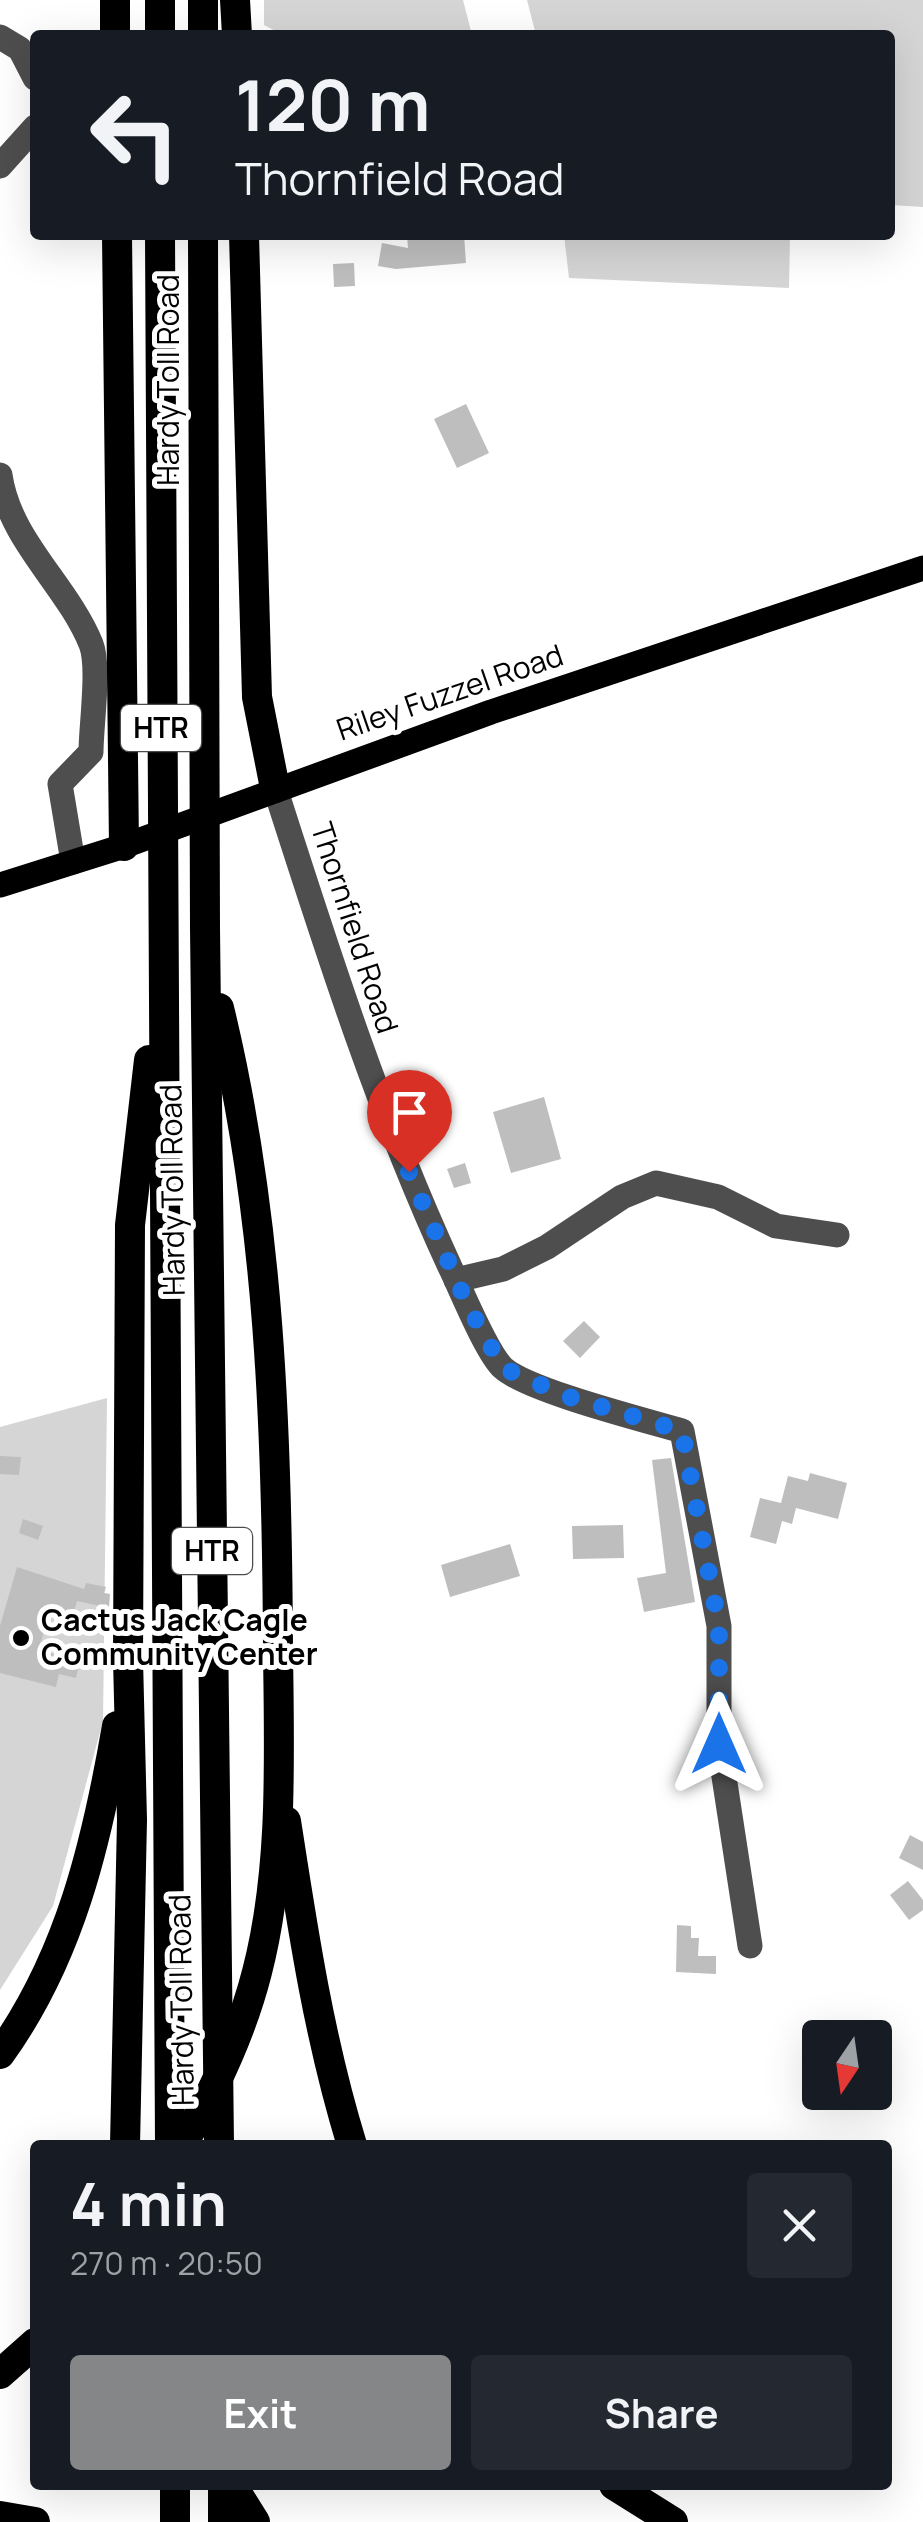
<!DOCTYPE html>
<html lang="en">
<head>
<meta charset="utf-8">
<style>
	body { margin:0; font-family:Manrope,sans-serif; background:#242831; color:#f1f3f6; height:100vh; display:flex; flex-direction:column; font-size:38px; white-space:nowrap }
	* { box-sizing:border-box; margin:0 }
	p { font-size:32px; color:#9ea1a6 }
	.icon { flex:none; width:55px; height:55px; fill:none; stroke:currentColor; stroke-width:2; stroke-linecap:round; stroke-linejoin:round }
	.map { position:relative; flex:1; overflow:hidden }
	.drawer { position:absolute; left:30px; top:2140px; width:862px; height:350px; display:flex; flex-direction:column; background:#171b24; border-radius:10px; box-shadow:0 10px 40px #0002 }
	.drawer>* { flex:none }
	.banner { position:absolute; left:30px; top:30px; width:865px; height:210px; border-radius:10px; box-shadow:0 10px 40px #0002; background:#171b24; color:#f1f3f6; overflow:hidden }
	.needle { width:65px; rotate:193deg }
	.tools { position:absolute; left:802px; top:2020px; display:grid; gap:20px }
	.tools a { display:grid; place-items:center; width:90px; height:90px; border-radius:10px; background:#171b24; box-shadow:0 10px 40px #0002; font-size:50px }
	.pin { position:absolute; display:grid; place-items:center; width:85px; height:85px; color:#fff; margin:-102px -42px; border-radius:50% 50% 50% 0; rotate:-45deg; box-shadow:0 0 10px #0007 }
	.pin .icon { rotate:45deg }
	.me { position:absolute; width:110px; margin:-55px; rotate:0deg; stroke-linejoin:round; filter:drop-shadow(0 0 8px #0008) }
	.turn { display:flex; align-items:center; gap:35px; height:210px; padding:0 40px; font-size:45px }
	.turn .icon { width:130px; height:130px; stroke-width:2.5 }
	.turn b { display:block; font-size:70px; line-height:85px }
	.round { display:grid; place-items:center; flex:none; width:105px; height:105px; border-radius:10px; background:#242831 }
	.headline { display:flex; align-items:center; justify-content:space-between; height:170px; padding:0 40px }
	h1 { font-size:60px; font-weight:700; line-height:75px }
	.button { display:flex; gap:20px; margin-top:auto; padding:20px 40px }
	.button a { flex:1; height:115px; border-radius:10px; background:#858687; color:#fff; font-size:40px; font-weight:700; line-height:115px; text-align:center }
	.button a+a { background:#242831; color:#f1f3f6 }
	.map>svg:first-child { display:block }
	.green { fill:#d5d5d5 }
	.building { fill:#bebebe }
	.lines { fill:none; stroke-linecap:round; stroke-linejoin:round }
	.minor { stroke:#4e4e4e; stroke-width:25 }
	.major { stroke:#000; stroke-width:25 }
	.highway { stroke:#000; stroke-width:30 }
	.route { stroke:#1a73e8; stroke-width:18; stroke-dasharray:0 32.4 }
	.poi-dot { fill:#000; stroke:#fff; stroke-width:4 }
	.labels { text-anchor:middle; stroke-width:10; stroke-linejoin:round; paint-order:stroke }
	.shield { fill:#fff; stroke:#4c4c4c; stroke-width:2.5 }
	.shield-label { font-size:28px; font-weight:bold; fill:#000 }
	.street-label { font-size:30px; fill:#000; stroke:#fff }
	.poi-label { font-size:30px; font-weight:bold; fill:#000; stroke:#fff; text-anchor:start }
</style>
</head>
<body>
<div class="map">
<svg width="923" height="2522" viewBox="0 0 923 2522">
	<rect width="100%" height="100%" fill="#fff"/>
	<g class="green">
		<polygon points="264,0 463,0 472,35 283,35 264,25"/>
		<polygon points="527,0 923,0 923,207 890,205 890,35 536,35"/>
		<polygon points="564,235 790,235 789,288 569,278"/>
		<polygon points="107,1398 103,1721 53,1906 0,1990 0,1427"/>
	</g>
	<g class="building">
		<polygon points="407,235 464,235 466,263 396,269 378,266 382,243 408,248"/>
		<polygon points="354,263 355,286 334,287 333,264"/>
		<polygon points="466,404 489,453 457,468 434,419"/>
		<polygon points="544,1097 561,1159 511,1173 493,1112"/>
		<polygon points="465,1163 471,1183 454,1188 447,1169"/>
		<polygon points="584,1321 600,1337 580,1358 563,1341"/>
		<polygon points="0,1456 21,1457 19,1475 0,1474"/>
		<polygon points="671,1458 695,1602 644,1612 637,1578 666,1573 652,1460"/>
		<polygon points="810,1473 847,1483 838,1519 796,1508 792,1524 782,1521 776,1544 750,1537 760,1498 781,1503 788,1476 808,1481"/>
		<polygon points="23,1519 43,1526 38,1540 19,1533"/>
		<polygon points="623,1525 624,1558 573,1559 572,1526"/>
		<polygon points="510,1544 520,1576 450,1597 441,1565"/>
		<polygon points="17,1567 84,1589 86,1583 106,1587 104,1593 110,1594 109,1608 77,1601 72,1619 48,1613 39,1651 80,1660 76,1678 59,1674 56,1687 0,1673 0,1626"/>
		<polygon points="910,1835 923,1842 923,1870 899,1858"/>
		<polygon points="908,1881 923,1900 923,1910 909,1920 890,1895"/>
		<polygon points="677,1925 691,1926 691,1938 699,1938 698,1956 716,1956 716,1974 676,1972"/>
	</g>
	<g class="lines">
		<g class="minor">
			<polyline points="0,37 20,49 35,78"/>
			<polyline points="0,166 35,127"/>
			<path d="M0,475C9,540 67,585 91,644C100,666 91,726 91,752L60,784L73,862"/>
			<path d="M275,788C327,950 378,1111 450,1267C461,1289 486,1352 503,1368C529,1391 645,1420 682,1431L719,1626V1744L750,1946"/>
			<polyline points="456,1280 503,1269 547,1247 622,1197 656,1183 718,1197 776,1226 837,1235"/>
		</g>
		<polyline class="major" points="0,885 124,846 491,712 923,568"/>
		<g class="highway">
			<polyline points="115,0 115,35"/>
			<polyline points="160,0 160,35"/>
			<polyline points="203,0 203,35"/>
			<polyline points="235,0 237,35"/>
			<polyline points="117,235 124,846"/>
			<polyline points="160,235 170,2145"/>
			<polyline points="203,235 205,928 219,2145"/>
			<polyline points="244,235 257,697 275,788"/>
			<path d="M286,1821C303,1931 319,2038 352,2145"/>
			<path d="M0,2054C70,1957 97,1842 117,1726"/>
			<polyline points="125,2145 132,1820 128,1659 130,1225 149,1060"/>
			<path d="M182,2145C213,2093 242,2031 257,1972C284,1868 279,1754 278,1647C277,1433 270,1218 219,1008"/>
			<polyline points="0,2374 35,2343"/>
			<polyline points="175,2485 175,2522"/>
			<polyline points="223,2485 223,2522"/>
			<polyline points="232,2485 255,2522"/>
			<polyline points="614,2485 673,2522"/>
			<polyline points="0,2516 35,2522"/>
		</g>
	</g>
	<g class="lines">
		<polyline class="route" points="409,1172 468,1306 503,1368 566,1396 682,1431 719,1626 719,1744"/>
	</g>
	<circle class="poi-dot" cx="21" cy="1638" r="10"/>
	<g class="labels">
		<g class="shield">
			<rect x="121" y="705" width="80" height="46" rx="8"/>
			<rect x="172" y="1528" width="80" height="46" rx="8"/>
		</g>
		<g class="shield-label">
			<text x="161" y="738">HTR</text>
			<text x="212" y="1561">HTR</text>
		</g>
		<g class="street-label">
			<text transform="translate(169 380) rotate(-90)" y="10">Hardy Toll Road</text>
			<text transform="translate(450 693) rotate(-19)" y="10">Riley Fuzzel Road</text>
			<text transform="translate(354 928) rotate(72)" y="10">Thornfield Road</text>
			<text transform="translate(173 1190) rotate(-91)" y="10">Hardy Toll Road</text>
			<text transform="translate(182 2000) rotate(-91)" y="10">Hardy Toll Road</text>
		</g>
		<g class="poi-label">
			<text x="41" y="1631">Cactus Jack Cagle<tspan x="41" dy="34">Community Center</tspan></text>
		</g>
	</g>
</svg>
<div class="tools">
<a><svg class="needle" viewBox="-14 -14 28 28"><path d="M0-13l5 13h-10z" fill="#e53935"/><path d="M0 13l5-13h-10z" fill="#9ea1a6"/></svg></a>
</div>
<div class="pin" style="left:409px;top:1172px;background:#d93025"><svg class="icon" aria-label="arrive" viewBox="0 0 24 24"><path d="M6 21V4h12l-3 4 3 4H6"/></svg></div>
<svg class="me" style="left:719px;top:1744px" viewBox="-20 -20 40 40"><path d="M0-17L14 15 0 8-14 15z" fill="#1a73e8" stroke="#fff" stroke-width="4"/></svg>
<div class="banner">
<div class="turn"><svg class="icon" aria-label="left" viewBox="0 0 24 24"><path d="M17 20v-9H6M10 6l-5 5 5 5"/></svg><div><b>120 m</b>Thornfield Road</div></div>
</div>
<section class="drawer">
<div class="headline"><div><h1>4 min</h1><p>270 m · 20:50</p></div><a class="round"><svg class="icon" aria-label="close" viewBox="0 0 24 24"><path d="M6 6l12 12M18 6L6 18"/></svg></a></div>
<div class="button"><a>Exit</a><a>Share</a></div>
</section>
</div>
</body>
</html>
